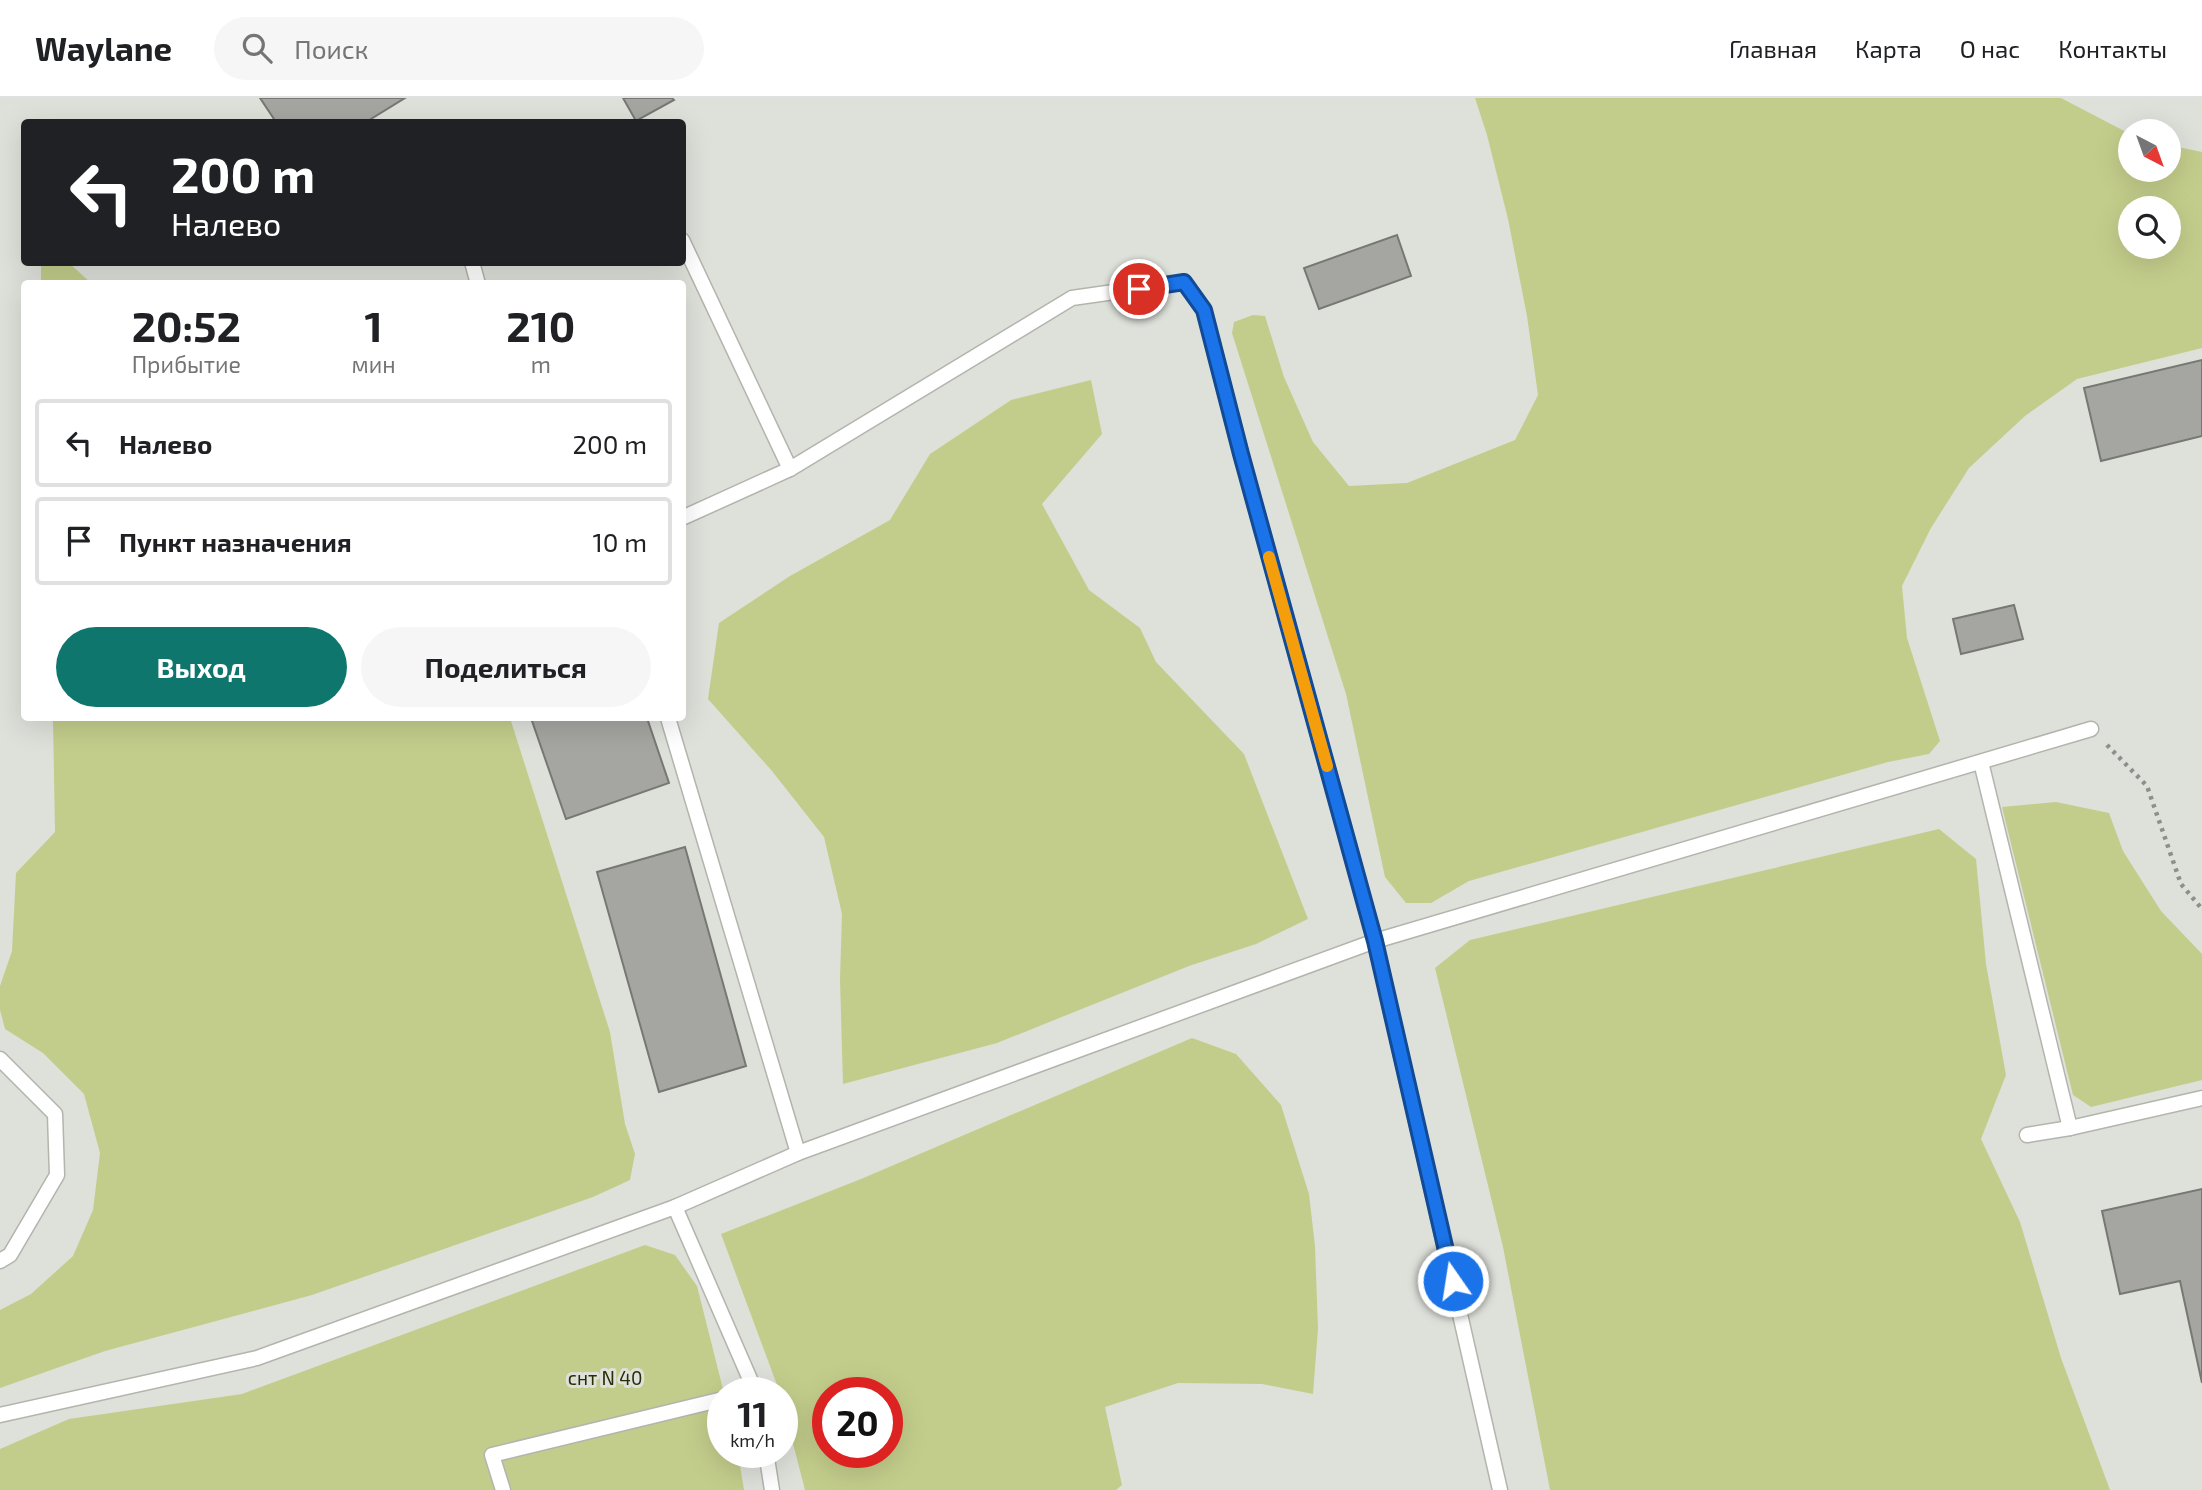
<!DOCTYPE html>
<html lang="ru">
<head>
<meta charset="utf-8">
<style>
	body { margin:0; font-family:"Exo 2",sans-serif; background:#f6f6f6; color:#202124; height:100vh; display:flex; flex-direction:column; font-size:26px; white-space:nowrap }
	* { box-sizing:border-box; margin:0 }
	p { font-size:23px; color:#757577 }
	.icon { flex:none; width:38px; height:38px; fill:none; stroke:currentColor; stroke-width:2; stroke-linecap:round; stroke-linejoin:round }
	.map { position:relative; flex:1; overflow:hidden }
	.side { position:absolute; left:21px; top:182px; width:665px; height:441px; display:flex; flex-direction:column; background:#fff; border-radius:7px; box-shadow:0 7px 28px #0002 }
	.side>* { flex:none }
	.banner { position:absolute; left:21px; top:21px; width:665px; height:147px; border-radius:7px; box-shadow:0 7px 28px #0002; background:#202124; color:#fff; overflow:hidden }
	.needle { width:46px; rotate:139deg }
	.buttons { position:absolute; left:2118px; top:21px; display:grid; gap:14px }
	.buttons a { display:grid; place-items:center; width:63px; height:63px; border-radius:50%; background:#fff; box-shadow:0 7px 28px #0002; font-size:35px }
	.speed { position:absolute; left:707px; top:1279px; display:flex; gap:14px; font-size:35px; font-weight:700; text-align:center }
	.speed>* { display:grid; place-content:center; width:91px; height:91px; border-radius:50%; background:#fff; box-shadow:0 7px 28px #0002; line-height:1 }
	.speed small { font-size:18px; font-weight:400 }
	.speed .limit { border:10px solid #d22; background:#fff; color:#111 }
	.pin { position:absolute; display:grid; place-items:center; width:60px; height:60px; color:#fff; margin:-30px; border:4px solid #fff; border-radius:50%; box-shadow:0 2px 7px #0007 }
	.me { position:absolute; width:77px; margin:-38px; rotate:347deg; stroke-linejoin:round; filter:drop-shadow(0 0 5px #0008) }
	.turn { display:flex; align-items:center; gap:24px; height:147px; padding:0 35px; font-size:32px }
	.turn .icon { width:91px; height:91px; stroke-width:2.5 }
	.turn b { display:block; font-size:49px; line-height:60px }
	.eta { display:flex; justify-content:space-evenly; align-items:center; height:119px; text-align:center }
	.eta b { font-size:42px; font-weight:700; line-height:49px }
	.button { display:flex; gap:14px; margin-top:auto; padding:14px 35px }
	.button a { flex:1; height:80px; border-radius:42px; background:#0f766e; color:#fff; font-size:28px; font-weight:700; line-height:80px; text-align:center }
	.button a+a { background:#f6f6f6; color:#202124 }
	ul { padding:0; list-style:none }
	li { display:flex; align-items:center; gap:21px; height:88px; margin:0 14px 10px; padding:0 21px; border:4px solid #e0e0e0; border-radius:7px }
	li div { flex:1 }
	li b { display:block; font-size:26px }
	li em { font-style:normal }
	header { display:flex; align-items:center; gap:42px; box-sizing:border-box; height:98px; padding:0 35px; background:#fff; border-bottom:2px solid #e0e0e0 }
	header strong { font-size:33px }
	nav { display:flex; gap:38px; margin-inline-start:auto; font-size:24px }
	.search { width:490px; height:63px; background:#f6f6f6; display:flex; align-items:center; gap:18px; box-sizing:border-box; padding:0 24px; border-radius:38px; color:#757577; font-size:26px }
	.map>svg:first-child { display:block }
	.green { fill:#c3cd8b; fill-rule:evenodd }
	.building { fill:#a5a6a1; stroke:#777873; stroke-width:2 }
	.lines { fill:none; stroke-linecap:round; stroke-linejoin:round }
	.service-casing { stroke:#b3b4ae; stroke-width:17 }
	.path { stroke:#8e8f8b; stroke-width:4.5; stroke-dasharray:3.5 5; stroke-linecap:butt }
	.service { stroke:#fff; stroke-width:14 }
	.route-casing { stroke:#114b97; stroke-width:18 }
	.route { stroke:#1a73e8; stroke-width:12 }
	.slow { stroke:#f59e0b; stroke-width:12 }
	.labels { text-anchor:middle; stroke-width:6; stroke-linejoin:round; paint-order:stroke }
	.park-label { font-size:19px; fill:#282d04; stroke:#dee0da }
</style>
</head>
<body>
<header>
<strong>Waylane</strong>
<div class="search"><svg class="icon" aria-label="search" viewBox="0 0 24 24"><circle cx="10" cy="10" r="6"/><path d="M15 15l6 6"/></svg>Поиск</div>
<nav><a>Главная</a><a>Карта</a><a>О нас</a><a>Контакты</a></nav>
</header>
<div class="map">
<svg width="2202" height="1392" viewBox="0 0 2202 1392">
	<rect width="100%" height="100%" fill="#dee0da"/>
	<g class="green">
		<path d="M1475,0H2061L2130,36V72H2168V47L2202,54V250L2077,281L2025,318L1969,370L1931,430L1902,488L1907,540L1940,643L1929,656L1888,664L1469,783L1431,805H1406L1385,779L1346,596L1232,235L1234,224L1253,217L1265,218L1284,279L1313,344L1349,388L1407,385L1515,342L1538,297L1527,218L1508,121L1487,37ZM2168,110V149H2130V110Z"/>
		<polygon points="41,165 69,165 91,185 41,185"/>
		<polygon points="1091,282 1102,336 1042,406 1089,492 1140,530 1156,564 1244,656 1308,821 1256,846 1189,868 997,945 843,986 840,881 842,816 824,739 772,673 708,601 719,525 790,478 890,422 930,356 1011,302"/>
		<polygon points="53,620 510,620 610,934 625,1026 635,1056 630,1082 593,1099 312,1197 105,1253 0,1290 0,1212 31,1196 73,1158 93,1112 100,1055 84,996 43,955 5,931 0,912 0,888 12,853 16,775 55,734"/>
		<polygon points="2056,704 2109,715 2123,753 2161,813 2202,856 2202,982 2091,1009 2073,997 2002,709"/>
		<polygon points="1939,731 1976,761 1986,866 2006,977 1981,1041 2020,1124 2061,1260 2110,1392 1550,1392 1503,1149 1435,870 1470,842"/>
		<path d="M1192,940L1236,956L1281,1007L1309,1096L1315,1148L1318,1231L1313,1296L1262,1286L1178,1285L1105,1309L1122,1387L1116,1392H805L782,1303V1295H780L721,1136L861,1081ZM887,1295V1354H828V1295Z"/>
		<polygon points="645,1147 675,1157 697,1188 724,1295 723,1295 723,1354 738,1355 744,1392 0,1392 0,1351 69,1321 242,1296"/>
	</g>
	<g class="building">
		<polygon points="260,0 405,0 366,24 276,24"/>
		<polygon points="623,0 672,0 674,2 636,23"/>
		<polygon points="1397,137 1411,178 1319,211 1304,170"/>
		<polygon points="2202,262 2202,338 2101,363 2084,290"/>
		<polygon points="2014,507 2023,541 1961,556 1953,521"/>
		<polygon points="531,620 647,620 669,685 566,721"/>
		<polygon points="685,749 746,968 659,994 597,774"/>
		<polygon points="2202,1091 2202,1285 2180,1183 2120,1196 2102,1113"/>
	</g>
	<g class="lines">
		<defs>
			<g id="service">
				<polyline points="682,142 790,371"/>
				<polyline points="472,164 478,186"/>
				<polyline points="682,420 790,371 1072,200 1184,184 1204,212 1241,356 1375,843 1500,1392"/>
				<polyline points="668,620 798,1055"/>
				<polyline points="1981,664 2070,1030"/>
				<polyline points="0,961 55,1016 57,1077 10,1157 0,1163"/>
				<polyline points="2027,1037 2070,1030 2202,1000"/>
				<polyline points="675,1109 756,1295"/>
				<polyline points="0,1317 257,1260 675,1109 798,1055 1375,843 2091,631"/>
				<polyline points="766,1354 772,1392"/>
				<polyline points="503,1392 492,1357 723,1301"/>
			</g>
		</defs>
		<use href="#service" class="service-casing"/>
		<polyline class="path" points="2107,647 2147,688 2181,786 2202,811"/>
		<use href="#service" class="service"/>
	</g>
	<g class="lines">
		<defs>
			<polyline id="route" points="1139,191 1184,184 1204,212 1241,356 1375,843 1453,1183"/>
		</defs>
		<use href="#route" class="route-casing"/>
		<use href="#route" class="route"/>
		<polyline class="slow" points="1269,459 1327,668"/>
	</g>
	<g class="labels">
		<g class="park-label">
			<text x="605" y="1287">снт N 40</text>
		</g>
	</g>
</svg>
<div class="buttons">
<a><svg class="needle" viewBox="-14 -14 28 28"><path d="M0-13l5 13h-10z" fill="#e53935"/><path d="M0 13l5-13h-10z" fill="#757577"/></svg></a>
<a><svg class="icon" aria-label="search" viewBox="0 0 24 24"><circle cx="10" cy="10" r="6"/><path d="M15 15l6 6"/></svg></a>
</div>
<div class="speed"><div>11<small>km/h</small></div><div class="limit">20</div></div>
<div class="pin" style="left:1139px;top:191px;background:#d93025"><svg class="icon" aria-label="arrive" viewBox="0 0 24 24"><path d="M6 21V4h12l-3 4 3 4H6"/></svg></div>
<svg class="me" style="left:1453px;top:1183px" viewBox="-20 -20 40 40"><circle r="17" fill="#1a73e8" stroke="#fff" stroke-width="3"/><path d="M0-11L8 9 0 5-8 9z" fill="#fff"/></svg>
<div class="banner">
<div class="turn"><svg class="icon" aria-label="left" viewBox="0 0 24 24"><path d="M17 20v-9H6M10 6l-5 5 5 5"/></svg><div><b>200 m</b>Налево</div></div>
</div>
<section class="side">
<div class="eta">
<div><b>20:52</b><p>Прибытие</p></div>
<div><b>1</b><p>мин</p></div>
<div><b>210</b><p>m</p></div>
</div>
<ul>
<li><svg class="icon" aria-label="left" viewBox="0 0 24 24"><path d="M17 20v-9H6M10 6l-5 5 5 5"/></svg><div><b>Налево</b></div><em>200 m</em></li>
<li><svg class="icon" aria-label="arrive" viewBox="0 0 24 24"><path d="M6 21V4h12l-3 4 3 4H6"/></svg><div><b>Пункт назначения</b></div><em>10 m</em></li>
</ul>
<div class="button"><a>Выход</a><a>Поделиться</a></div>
</section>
</div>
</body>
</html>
